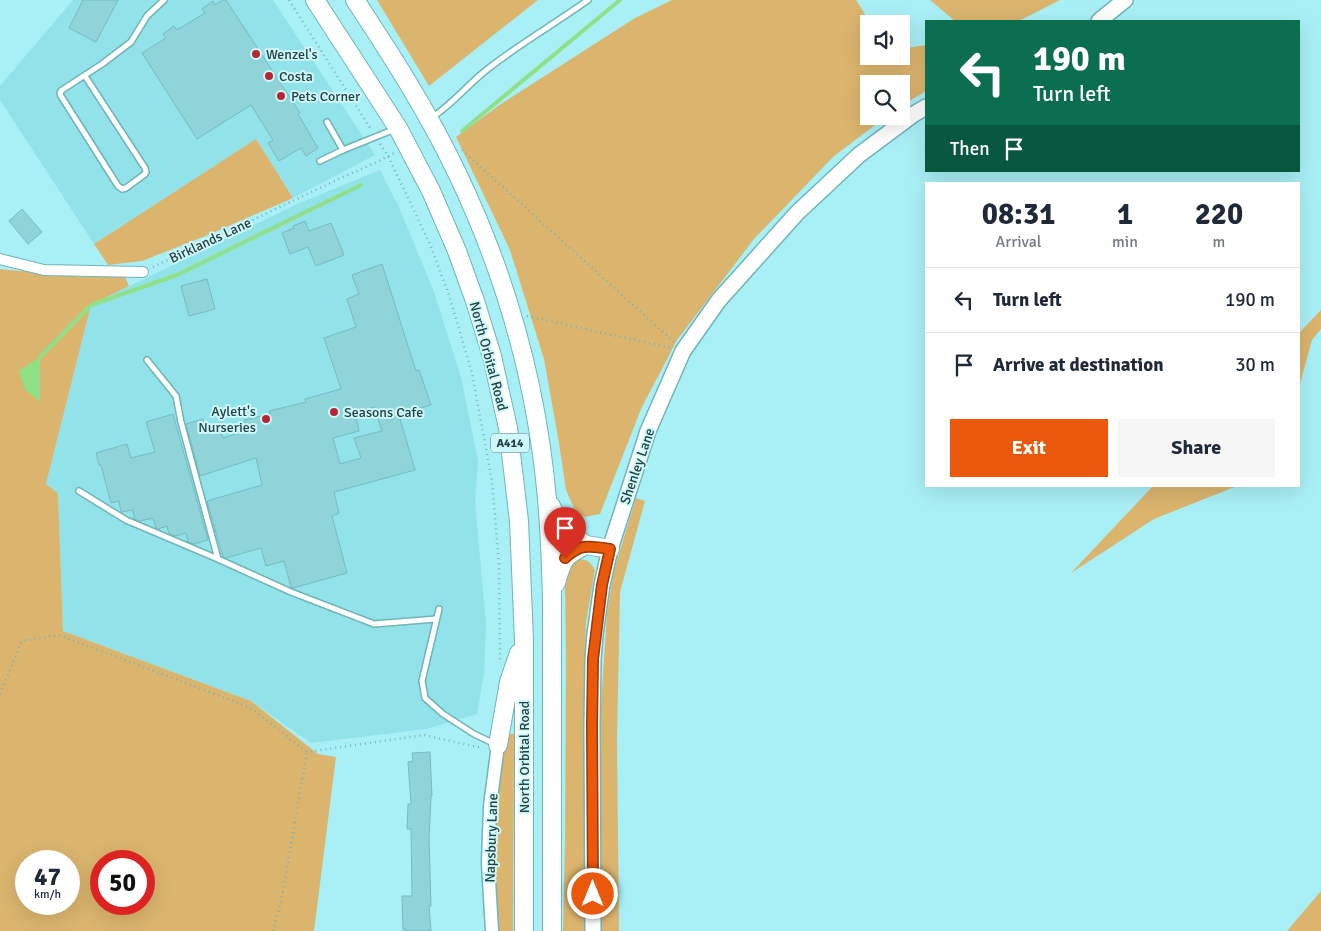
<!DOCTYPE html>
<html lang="en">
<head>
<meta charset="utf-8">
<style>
	body { margin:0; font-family:Signika,sans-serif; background:#f6f6f7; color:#1f2937; height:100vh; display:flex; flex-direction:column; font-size:19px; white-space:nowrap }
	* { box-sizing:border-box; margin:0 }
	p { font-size:16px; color:#747a83 }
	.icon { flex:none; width:28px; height:28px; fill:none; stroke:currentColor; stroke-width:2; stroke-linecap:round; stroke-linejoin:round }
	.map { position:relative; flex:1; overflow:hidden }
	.panel { position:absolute; left:925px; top:182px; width:375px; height:305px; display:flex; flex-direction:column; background:#fff; border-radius:0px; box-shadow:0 5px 20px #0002 }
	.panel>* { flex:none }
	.banner { position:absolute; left:925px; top:20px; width:375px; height:152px; border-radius:0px; box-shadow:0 5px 20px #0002; background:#0b6e4f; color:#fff; overflow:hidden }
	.controls { position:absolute; left:860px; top:15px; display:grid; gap:10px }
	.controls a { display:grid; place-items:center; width:50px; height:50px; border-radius:0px; background:#fff; box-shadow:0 5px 20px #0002; font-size:25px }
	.speed { position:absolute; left:15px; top:850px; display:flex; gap:10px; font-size:25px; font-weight:700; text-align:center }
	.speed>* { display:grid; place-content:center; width:65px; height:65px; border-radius:50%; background:#fff; box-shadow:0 5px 20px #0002; line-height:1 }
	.speed small { font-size:12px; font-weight:400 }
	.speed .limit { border:8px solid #d22; background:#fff; color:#111 }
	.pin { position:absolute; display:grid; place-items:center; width:42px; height:42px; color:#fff; margin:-51px -21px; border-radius:50% 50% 50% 0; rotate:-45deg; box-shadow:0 0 5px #0007 }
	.pin .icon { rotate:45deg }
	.me { position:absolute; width:55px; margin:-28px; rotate:0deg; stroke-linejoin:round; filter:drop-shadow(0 0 4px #0008) }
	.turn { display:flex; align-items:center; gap:18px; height:105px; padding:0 25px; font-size:22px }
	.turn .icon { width:65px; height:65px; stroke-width:2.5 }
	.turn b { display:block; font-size:35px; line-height:42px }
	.then { display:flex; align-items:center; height:48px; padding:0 25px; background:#0003; gap:10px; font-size:19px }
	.eta { display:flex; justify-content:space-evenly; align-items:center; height:85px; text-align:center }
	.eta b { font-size:30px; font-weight:700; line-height:35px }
	.cta { display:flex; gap:10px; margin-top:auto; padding:10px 25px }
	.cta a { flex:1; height:58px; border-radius:0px; background:#ea580c; color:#fff; font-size:20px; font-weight:700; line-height:58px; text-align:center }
	.cta a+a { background:#f6f6f7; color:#1f2937 }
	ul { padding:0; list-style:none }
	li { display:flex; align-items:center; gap:15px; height:65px; padding:0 25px; border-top:1px solid #e0e1e3 }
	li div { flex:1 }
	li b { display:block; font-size:19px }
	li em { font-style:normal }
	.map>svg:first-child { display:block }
	.built { fill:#92e2e9 }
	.green { fill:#dbb56e; fill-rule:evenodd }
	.water { fill:#8fe086 }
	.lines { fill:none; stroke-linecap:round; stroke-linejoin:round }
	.stream { stroke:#8fe086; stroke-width:4 }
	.building { fill:#8ed4d9; stroke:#76bbc1; fill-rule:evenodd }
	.service-casing { stroke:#6fb5ba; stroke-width:8 }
	.minor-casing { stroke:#6fb5ba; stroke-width:12 }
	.tertiary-casing { stroke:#6fb5ba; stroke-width:15 }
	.secondary-casing { stroke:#6fb5ba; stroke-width:18 }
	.trunk-casing { stroke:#6fb5ba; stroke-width:20 }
	.path { stroke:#7ab2b6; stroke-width:2.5; stroke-dasharray:1 4; stroke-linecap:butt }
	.service { stroke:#fff; stroke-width:5 }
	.minor { stroke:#fff; stroke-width:10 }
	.tertiary { stroke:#fff; stroke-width:12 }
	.secondary { stroke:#fff; stroke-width:15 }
	.trunk { stroke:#fff; stroke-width:18 }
	.route-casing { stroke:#983908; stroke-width:12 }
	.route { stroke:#ea580c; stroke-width:9 }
	.poi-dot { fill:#b72634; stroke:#cff8fb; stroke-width:2 }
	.labels { text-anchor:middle; stroke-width:4; stroke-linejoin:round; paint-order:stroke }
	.shield { fill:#cff8fb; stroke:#57787a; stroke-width:1 }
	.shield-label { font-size:12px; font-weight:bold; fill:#244143 }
	.poi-label { font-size:14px; fill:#244143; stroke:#cff8fb; text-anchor:start }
	.street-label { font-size:14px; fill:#244143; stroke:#cff8fb }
</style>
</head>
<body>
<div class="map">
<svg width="1321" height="931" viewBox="0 0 1321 931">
	<rect width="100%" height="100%" fill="#a9f0f6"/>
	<g class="built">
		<polygon points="73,0 273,0 375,155 293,198 256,139 94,244 0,100 0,86"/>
		<polygon points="380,170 399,207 434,292 461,377 478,461 475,502 486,624 484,674 477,714 426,729 311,743 251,701 63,631 58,493 46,484 91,305 295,205"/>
	</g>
	<g class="green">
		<polygon points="377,0 538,0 429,86"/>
		<polygon points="672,0 856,0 871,24 869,24 869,56 901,56 901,49 926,45 926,91 901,106 901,84 869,84 869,116 887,116 833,157 754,239 677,340 641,409 600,514 585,517 574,508 566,490 559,443 544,359 510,250 456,137 498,106 635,18"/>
		<polygon points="930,0 1060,0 1019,21 955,21"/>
		<polygon points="256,139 293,198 208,235 142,261 108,265 94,244"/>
		<path d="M0,269L84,277H125L129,286L91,305L46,484L58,493L63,631L251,701L318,754L336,757L314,931H0ZM26,861H69V904H26ZM101,861H144V904H101Z"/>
		<polygon points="1321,310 1321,329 1312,340 1299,387 1299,333"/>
		<polygon points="1153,486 1237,486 1154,519 1071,573"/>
		<polygon points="636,498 645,501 620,592 617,739 619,931 601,931 599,735 607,614 614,570"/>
		<path d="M577,559C587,559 591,562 595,570L586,622L585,657L586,931H563L565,839L566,657L565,585L567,572L571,562Z"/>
		<polygon points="504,734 514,734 513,931 496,931 493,842 497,785"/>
		<polygon points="1321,891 1321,931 1287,931"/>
	</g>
	<polygon class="water" points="40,357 40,401 25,390 19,371"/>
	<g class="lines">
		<g class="stream">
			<polyline points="462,131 620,0"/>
			<polyline points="40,357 91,305 177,275 361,185"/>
		</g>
	</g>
	<g class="building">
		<polygon points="83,0 118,0 96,42 69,28"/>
		<polygon points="223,0 226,0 300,113 298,114 318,148 306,156 301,148 279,161 268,143 273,140 251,105 197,139 142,53 166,38 163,34 174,26 177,30 205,13 202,9 213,1 215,5"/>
		<polygon points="22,209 42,232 28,244 9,221"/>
		<polygon points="305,221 309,231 331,223 344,255 316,266 308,247 290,254 282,233 294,228 293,226"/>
		<path d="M382,264L416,371L419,370L431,405L399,415L415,470L334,492L339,513L332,516L347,573L293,588L291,587L284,561L266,566L261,548L226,558L223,557L207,501L262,485L256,458L200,476L186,424L203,419L206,430L219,426L223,438L248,430L244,420L270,414L269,411L306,402L305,399L341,389L324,338L356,327L347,299L359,294L352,275ZM374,407L382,431L354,438L361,458L340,464L333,438L359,431L355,413Z"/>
		<polygon points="207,279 215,309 189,316 181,286"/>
		<polygon points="173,414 208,540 194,544 188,542 186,533 176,536 169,534 167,526 158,529 156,528 153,518 140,521 134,519 133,510 121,512 119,501 111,503 101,465 99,465 96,453 127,444 131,458 155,452 146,422"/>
		<polygon points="430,752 432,796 431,796 429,839 431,906 429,906 431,931 406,931 406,929 403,930 402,896 412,896 411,829 407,829 408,804 411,804 408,762 413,761 412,753"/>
	</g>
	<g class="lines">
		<defs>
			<g id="service">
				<polyline points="85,76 145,168 146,172 145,174 126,188 122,189 118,186 61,96 60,93 62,90 102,64 131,42 147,16 164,0"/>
				<path d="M431,118C453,104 469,83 489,68C521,43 556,23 588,0"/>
				<polyline points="327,122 343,150"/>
				<polyline points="320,161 343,150 395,129"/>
				<polyline points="147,360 176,396 181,422 218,559"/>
				<polyline points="79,491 126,520 218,559 291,592 374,624 436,619"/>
				<polyline points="439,609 422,681 425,698 443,714 474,734 495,744"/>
			</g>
			<polyline id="minor" points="0,259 44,270 143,272"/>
			<polyline id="tertiary" points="492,931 488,863 490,806 498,745"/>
			<g id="secondary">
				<polyline points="1099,21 1125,0"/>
				<polyline points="593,931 592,725 593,659 595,634 602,585 610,549 648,431 683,351 719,300 797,213 859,155 914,114 926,107"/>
			</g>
			<g id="trunk">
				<polyline points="315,0 398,128 431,191 457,251 475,301 492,356 508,428 519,521 524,640 524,931"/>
				<path d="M355,0C392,56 428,112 457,173C506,275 537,386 547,499C550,532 551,565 552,597V931"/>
				<polyline points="551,506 560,525 570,534 586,545 610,549"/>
				<path d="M556,583C563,559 562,557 586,545"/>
				<polyline points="498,745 509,682 519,653"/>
			</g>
		</defs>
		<use href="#service" class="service-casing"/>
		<use href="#minor" class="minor-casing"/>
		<use href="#tertiary" class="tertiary-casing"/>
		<use href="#secondary" class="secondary-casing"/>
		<use href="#trunk" class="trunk-casing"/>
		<g class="path">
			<polyline points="289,0 372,131"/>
			<polyline points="380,144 388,156 430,244 441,274 448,292 472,373 492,481 499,564 500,660"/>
			<polyline points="462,150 675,343"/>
			<polyline points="153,267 341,178 377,162 394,153"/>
			<polyline points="527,316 671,348"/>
			<polyline points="0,694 22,641 59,635 249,707 307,752 424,735 482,748"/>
			<polyline points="273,931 281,902 307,752"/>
		</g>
		<use href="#service" class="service"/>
		<use href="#minor" class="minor"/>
		<use href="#tertiary" class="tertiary"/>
		<use href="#secondary" class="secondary"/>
		<use href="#trunk" class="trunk"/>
	</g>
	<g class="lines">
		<defs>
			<path id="route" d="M565,558C581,543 589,546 610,549L602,585L593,659L592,725L593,894"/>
		</defs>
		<use href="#route" class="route-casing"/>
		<use href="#route" class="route"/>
	</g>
	<g class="poi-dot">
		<circle cx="256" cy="54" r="5"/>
		<circle cx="269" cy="76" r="5"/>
		<circle cx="281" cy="96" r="5"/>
		<circle cx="334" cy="412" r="5"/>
		<circle cx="266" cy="419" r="5"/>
	</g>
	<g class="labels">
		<rect class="shield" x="491" y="433.5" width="38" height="19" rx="4"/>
		<g class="shield-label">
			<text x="510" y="447">A414</text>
		</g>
		<g class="poi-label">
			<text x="266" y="59">Wenzel's</text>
			<text x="279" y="81">Costa</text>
			<text x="291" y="101">Pets Corner</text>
			<text x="256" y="416" text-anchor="end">Aylett's<tspan x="256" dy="16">Nurseries</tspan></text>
			<text x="344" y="417">Seasons Cafe</text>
		</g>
		<g class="street-label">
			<text transform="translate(210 240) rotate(-25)" y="5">Birklands Lane</text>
			<text transform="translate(489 356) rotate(75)" y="5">North Orbital Road</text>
			<text transform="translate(637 466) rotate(-71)" y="5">Shenley Lane</text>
			<text transform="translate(524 757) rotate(-90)" y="5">North Orbital Road</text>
			<text transform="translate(491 838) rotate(-88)" y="5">Napsbury Lane</text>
		</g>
	</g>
</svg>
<div class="controls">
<a><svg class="icon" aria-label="sound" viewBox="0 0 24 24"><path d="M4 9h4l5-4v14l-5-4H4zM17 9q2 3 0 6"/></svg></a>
<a><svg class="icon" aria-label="search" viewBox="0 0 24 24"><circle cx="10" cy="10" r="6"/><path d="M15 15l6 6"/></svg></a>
</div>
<div class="speed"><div>47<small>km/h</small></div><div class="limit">50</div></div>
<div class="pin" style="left:565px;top:558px;background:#d93025"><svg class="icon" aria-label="arrive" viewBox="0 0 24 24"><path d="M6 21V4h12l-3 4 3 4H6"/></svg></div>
<svg class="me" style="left:593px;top:894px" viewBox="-20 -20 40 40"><circle r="17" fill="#ea580c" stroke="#fff" stroke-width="3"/><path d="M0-11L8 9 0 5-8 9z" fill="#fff"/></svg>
<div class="banner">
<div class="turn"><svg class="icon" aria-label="left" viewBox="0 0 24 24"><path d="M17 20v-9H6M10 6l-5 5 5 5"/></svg><div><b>190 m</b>Turn left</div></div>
<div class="then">Then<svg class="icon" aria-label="arrive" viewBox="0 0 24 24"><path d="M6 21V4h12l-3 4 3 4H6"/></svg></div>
</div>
<section class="panel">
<div class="eta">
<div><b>08:31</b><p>Arrival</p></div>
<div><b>1</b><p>min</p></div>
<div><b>220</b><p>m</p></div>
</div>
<ul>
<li><svg class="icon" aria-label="left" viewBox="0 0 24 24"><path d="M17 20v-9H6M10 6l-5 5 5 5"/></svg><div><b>Turn left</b></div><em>190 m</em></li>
<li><svg class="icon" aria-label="arrive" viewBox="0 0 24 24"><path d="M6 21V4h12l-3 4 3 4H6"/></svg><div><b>Arrive at destination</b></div><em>30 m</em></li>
</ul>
<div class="cta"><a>Exit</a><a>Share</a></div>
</section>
</div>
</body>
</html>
